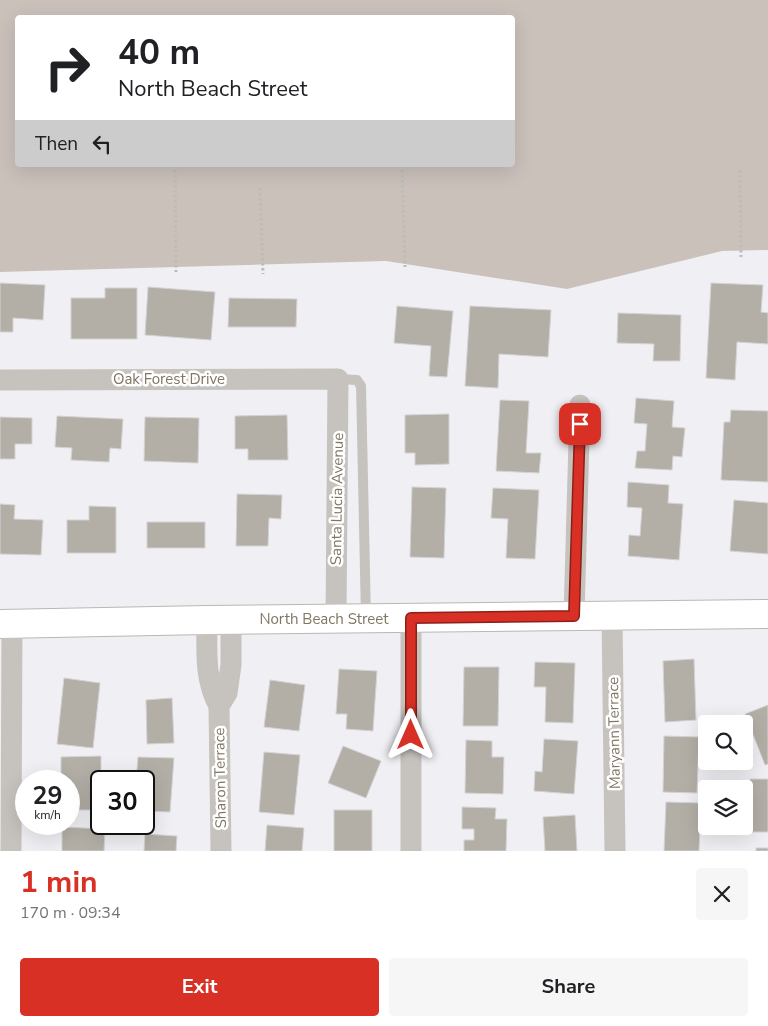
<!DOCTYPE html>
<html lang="en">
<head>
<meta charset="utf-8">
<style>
	body { margin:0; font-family:"Nunito Sans",sans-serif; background:#f6f6f6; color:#202124; height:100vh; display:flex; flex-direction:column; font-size:19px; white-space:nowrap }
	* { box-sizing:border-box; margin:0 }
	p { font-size:16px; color:#757577 }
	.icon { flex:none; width:28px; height:28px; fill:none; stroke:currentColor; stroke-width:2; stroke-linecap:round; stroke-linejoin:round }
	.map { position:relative; height:851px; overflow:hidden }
	.side { display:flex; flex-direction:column; background:#fff; flex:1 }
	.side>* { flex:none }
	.top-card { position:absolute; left:15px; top:15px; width:500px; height:152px; border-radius:5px; box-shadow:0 5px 20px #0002; background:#fff; color:#202124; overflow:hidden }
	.tools { position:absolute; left:698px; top:715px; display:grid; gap:10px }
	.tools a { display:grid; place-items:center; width:55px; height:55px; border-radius:5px; background:#fff; box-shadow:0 5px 20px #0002; font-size:25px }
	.speed { position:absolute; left:15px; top:770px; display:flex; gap:10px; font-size:25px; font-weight:700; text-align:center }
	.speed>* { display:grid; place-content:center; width:65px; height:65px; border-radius:50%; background:#fff; box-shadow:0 5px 20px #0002; line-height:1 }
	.speed small { font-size:12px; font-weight:400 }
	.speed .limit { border:2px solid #111; border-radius:8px; background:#fff; color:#111 }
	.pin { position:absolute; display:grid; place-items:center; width:42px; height:42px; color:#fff; margin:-21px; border-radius:10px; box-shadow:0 2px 8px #0006 }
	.me { position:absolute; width:55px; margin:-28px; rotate:0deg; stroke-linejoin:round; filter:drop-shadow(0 0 4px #0008) }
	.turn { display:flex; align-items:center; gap:18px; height:105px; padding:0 20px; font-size:22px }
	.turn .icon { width:65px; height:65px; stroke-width:2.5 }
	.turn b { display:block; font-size:35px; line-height:42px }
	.then { display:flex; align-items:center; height:48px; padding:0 20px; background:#0003; gap:10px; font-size:19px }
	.round { display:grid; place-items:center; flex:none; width:52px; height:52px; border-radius:5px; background:#f6f6f6 }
	.summary { display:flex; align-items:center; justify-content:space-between; height:85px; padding:0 20px }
	h1 { font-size:30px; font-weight:700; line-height:38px; color:#d93025 }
	.primary-button { display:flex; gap:10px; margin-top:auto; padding:10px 20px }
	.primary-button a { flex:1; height:58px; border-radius:5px; background:#d93025; color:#fff; font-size:20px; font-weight:700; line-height:58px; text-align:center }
	.primary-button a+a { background:#f6f6f6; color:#202124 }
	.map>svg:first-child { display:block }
	.water { fill:#cac1bb; fill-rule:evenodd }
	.building { fill:#b3aea6; stroke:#d3d3d5 }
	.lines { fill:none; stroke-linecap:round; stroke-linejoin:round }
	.secondary-casing { stroke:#bbb7b1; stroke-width:30 }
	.path { stroke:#bdbcb9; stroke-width:3; stroke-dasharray:2.5 2.5; stroke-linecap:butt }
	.lane { stroke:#c6c3bf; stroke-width:10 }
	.street { stroke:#c6c3bf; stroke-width:21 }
	.secondary { stroke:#fff; stroke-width:28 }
	.route-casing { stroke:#8d1f18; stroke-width:12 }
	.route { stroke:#d93025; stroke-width:9 }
	.labels { text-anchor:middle; stroke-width:5; stroke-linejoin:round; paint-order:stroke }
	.street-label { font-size:15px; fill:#817563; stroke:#fff }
</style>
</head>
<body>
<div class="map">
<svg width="768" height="851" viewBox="0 0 768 851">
	<rect width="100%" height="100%" fill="#f0f0f4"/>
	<path class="water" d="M0,0H768V250L722,251L567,289L386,261L0,272ZM18,18H512V165H18Z"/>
	<g class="building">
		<polygon points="0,283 45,285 43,320 13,318 13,332 0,332"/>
		<polygon points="711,283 763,285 761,312 768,313 768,344 737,342 735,380 706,378"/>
		<polygon points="148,287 215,292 211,340 145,335"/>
		<polygon points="105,288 137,288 137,339 71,339 71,298 105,298"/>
		<polygon points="229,298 297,299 296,327 228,327"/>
		<polygon points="397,306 453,311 447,377 429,376 431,346 394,343"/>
		<polygon points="470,306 551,310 548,357 499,354 498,388 465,386"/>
		<polygon points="618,313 681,315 680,361 653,361 654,344 617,343"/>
		<polygon points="636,398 674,401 672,427 685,428 682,457 673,456 672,470 635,468 637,451 645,451 647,424 634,423"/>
		<polygon points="500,400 529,401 526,453 541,453 539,473 496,471"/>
		<polygon points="731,410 768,411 768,482 721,480 724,422 730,422"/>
		<polygon points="449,414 449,464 415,465 415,453 405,453 405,415"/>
		<polygon points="287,415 288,460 248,460 248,449 235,449 235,416"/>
		<polygon points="57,416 123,419 121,449 110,448 109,462 71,460 72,448 55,447"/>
		<polygon points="0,417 32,418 32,444 15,444 15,459 0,459"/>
		<polygon points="145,417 199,418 198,463 144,461"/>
		<polygon points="628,482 669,485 668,503 683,504 679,560 628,556 629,535 640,536 642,508 627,507"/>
		<polygon points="412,487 446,488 444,558 410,557"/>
		<polygon points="493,488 539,490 535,559 506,558 508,519 491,518"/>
		<polygon points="237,494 282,495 281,519 269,518 268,546 236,546"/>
		<polygon points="734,500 768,503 768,554 730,551"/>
		<polygon points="0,504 15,505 14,519 43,520 41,555 0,554"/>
		<polygon points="89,506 116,507 116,553 67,553 67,520 89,520"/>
		<rect x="147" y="522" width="58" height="26"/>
		<polygon points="694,659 696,720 665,722 663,661"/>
		<polygon points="535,662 575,663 573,723 545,722 546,687 534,687"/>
		<polygon points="464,667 499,667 498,726 463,726"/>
		<polygon points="339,669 377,671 373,731 346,729 347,714 336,714"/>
		<polygon points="64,678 100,683 93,748 57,744"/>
		<polygon points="270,680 305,685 299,731 264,727"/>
		<polygon points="172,698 174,743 147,744 146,700"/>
		<polygon points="768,705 768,764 765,765 745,714"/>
		<polygon points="664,736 699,737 697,793 663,792"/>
		<polygon points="544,739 578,741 574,794 534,791 535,771 542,772"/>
		<polygon points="466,740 492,741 492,757 504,757 503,794 465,793"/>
		<polygon points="343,746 381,761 366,798 328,783"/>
		<polygon points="264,752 300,755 294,815 259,812"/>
		<polygon points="101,756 101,810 69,810 69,781 61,781 61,757"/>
		<polygon points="138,757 174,758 170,812 144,811 144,781 136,781"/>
		<polygon points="750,779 768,779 768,832 749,832"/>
		<polygon points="666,802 701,803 699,851 664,851"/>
		<polygon points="462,807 496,808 495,819 507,819 506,851 464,851 464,840 474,840 474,829 462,829"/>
		<rect x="334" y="810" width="38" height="41"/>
		<polygon points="575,815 577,851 545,851 543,817"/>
		<polygon points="267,825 304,828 302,851 265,851"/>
		<polygon points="62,827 105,829 104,851 62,851"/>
		<polygon points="145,834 177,836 176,851 144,851"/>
		<rect x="756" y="848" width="12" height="3"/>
	</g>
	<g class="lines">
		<defs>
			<polyline id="secondary" points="0,624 207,620 768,614"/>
		</defs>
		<use href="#secondary" class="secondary-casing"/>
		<g class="path">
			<polyline points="175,165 176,272"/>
			<polyline points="402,165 405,267"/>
			<polyline points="740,170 741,257"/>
			<polyline points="260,188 263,274"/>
		</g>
		<polyline class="lane" points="338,379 357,380 361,386 366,618"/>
		<g class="street">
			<polyline points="0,380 338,379 336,619"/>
			<polyline points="574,616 580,405"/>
			<polyline points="612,616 615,851"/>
			<polyline points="411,618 411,851"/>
			<path d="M207,620C207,649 204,679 219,706L227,693L231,665V620"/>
			<polyline points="219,706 221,851"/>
			<polyline points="11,851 12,624"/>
		</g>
		<use href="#secondary" class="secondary"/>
	</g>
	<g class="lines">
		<defs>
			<polyline id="route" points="411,735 411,618 574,616 580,424"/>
		</defs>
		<use href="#route" class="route-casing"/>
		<use href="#route" class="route"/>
	</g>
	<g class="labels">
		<g class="street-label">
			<text x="169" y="384">Oak Forest Drive</text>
			<text transform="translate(337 499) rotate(-89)" y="5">Santa Lucia Avenue</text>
			<text x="324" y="624">North Beach Street</text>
			<text transform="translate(614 733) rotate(-91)" y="5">Maryann Terrace</text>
			<text transform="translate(220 778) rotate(-91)" y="5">Sharon Terrace</text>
		</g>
	</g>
</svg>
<div class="tools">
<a><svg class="icon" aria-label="search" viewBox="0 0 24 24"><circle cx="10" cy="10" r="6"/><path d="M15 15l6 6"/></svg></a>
<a><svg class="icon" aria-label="layers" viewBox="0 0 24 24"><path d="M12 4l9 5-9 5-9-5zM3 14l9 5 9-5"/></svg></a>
</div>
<div class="speed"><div>29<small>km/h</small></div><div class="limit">30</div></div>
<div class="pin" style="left:580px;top:424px;background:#d93025"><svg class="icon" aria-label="arrive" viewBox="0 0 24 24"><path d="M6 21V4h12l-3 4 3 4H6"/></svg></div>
<svg class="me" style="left:411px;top:735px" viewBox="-20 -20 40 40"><path d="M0-17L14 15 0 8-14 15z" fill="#d93025" stroke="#fff" stroke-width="4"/></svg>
<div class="top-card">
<div class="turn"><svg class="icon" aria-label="right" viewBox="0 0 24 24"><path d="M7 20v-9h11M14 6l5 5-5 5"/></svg><div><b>40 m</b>North Beach Street</div></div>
<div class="then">Then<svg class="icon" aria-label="left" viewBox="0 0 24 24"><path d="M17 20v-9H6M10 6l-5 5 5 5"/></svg></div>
</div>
</div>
<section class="side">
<div class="summary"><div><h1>1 min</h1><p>170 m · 09:34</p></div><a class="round"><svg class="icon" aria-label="close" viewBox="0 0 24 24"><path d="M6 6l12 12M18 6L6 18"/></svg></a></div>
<div class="primary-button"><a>Exit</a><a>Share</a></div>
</section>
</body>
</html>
